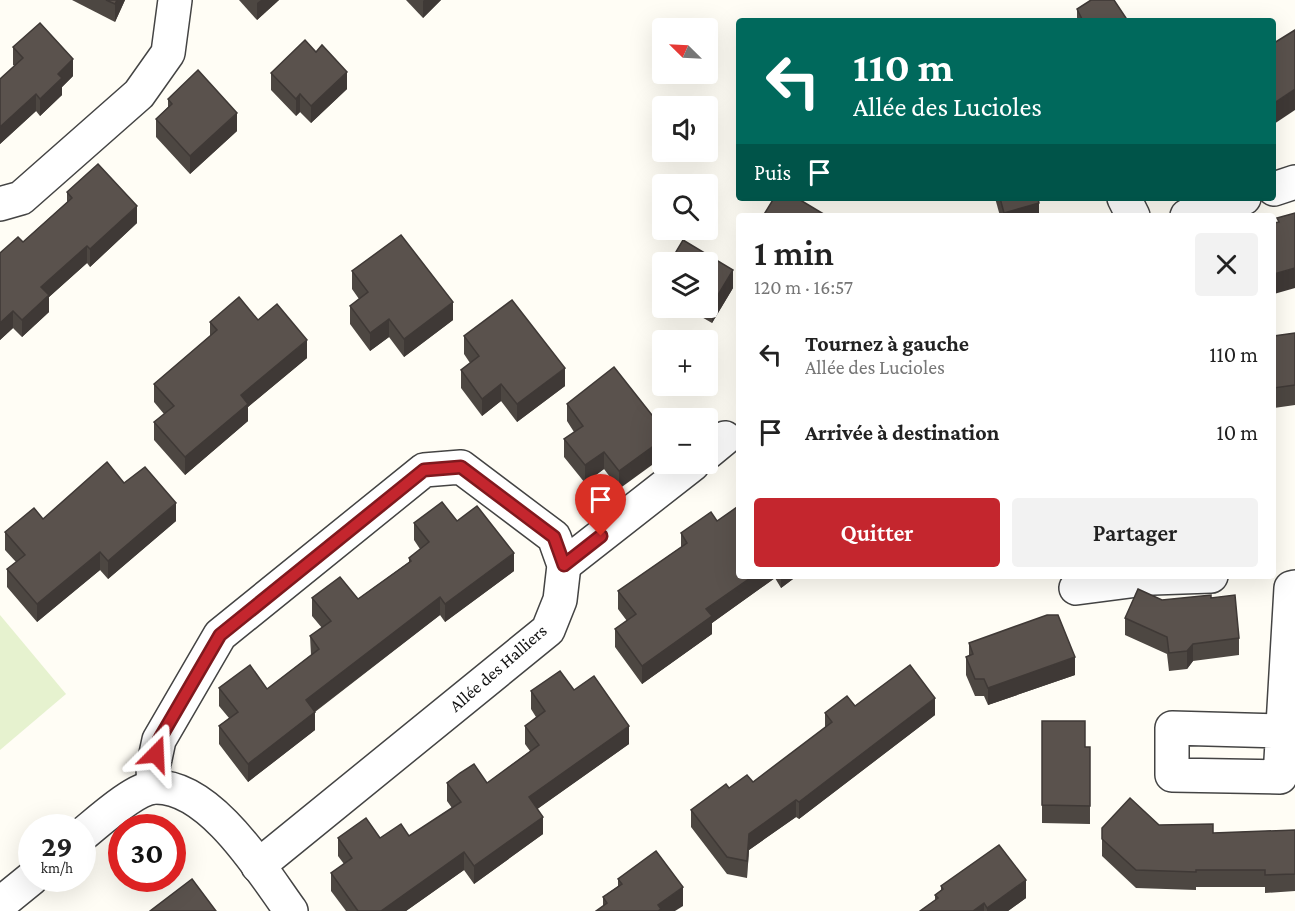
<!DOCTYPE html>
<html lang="fr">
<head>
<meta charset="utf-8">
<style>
	body { margin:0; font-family:"Crimson Pro",serif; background:#f2f2f2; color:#222; height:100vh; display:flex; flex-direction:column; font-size:22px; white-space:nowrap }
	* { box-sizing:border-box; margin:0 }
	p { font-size:20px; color:#767676 }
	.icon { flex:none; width:33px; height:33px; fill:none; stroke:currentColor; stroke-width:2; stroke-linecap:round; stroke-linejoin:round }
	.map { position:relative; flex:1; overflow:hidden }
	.details { position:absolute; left:736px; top:213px; width:540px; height:366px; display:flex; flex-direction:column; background:#fff; border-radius:6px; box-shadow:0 6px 24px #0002 }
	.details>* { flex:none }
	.banner { position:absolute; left:736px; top:18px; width:540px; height:183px; border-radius:6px; box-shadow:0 6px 24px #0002; background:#00695c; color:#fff; overflow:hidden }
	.needle { width:39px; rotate:294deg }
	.tools { position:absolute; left:652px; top:18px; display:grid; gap:12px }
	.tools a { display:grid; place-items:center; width:66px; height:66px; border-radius:6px; background:#fff; box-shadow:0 6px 24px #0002; font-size:30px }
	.speed { position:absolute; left:18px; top:814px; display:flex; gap:12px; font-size:30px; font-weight:700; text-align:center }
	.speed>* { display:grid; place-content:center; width:78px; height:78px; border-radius:50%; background:#fff; box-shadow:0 6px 24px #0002; line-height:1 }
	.speed small { font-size:15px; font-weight:400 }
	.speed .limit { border:9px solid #d22; background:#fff; color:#111 }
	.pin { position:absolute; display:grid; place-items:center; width:51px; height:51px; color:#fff; margin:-62px -26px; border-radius:50% 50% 50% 0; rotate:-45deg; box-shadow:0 0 6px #0007 }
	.pin .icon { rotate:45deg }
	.me { position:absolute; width:66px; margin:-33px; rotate:21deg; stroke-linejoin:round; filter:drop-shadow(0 0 4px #0008) }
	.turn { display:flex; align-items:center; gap:21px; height:126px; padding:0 18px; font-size:27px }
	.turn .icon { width:78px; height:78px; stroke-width:2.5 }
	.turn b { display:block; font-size:42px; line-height:51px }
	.then { display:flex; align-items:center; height:57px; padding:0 18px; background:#0003; gap:12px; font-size:22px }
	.round { display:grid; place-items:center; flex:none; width:63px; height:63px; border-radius:6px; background:#f2f2f2 }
	.headline { display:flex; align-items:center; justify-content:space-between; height:102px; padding:0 18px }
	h1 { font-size:36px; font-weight:600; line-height:45px }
	.cta { display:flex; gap:12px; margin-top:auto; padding:12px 18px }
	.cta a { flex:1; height:69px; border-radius:6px; background:#c4262e; color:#fff; font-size:24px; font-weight:600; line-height:69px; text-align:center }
	.cta a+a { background:#f2f2f2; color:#222 }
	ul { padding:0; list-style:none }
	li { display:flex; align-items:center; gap:18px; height:78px; padding:0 18px }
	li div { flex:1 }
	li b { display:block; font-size:22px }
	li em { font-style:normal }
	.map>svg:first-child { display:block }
	.pitch { fill:#e6f2cf }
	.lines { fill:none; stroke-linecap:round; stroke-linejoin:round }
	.street-casing { stroke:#444; stroke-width:36 }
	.street { stroke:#fff; stroke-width:33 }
	.wall { fill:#4d4742 }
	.shaded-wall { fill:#3f3936 }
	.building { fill:#5a524d; stroke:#3f3936; stroke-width:1.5 }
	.route-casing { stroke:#7f191e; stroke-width:15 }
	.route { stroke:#c4262e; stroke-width:10 }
	.labels { text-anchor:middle; stroke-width:6; stroke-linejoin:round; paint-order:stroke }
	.street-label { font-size:18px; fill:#111; stroke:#fff }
</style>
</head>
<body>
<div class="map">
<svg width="1295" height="911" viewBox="0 0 1295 911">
	<rect width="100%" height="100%" fill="#fffdf5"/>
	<polygon class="pitch" points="0,615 66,694 0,750"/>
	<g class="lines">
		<defs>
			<g id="street">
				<polyline points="1274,189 1295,182"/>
				<polyline points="1124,198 1133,216"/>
				<polyline points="0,204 21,198 139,94 168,53 175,0"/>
				<polyline points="1187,216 1244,198"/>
				<polyline points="708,452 725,438"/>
				<polyline points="564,565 693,464"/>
				<polyline points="1076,588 1153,578 1211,576"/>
				<polyline points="1283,731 1172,728 1172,775 1280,777 1291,588 1295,587"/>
				<polyline points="154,787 153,768 159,740 220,635 424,470 461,467 554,537 564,565 560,600 548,630 258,866"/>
				<path d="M82,835C98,822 135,788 155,787C211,786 262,871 291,911"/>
				<polyline points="0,904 32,878"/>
			</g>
		</defs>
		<use href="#street" class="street-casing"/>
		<use href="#street" class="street"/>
	</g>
	<g class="wall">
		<polygon points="72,0 125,0 115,22"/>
		<polygon points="239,0 279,0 257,20"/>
		<polygon points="406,0 441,0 423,18"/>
		<polygon points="1077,9 1128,21 1077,21"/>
		<polygon points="13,47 73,76 62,87 62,95 40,116 36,111 0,144 0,79 15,66 13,65"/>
		<polygon points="316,52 347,89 311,123 300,112 296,116 271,90 271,73"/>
		<polygon points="168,99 237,131 190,174 156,137 156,119 168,107"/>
		<polygon points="67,192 137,223 90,267 87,263 49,297 49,312 22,337 13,328 0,340 0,253 23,242 67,202"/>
		<polygon points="995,198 1038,198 1039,216 1000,216"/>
		<polygon points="708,262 733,288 712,323 686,308 708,308"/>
		<polygon points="352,271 453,320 404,357 389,337 370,351 350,324 350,306 359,299 352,289"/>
		<polygon points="258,320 307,358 248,407 248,421 185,475 154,440 154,422 164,414 154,402 154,384 210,336 210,322"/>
		<polygon points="1295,333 1295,405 1274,408 1274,336"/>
		<polygon points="464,336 565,386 517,422 501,401 482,416 461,388 461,370 470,363 464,354"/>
		<polygon points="567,404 663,429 619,489 604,469 585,483 564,457 564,439 574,432 567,421"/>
		<polygon points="124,483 176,521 108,579 100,570 37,622 7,587 7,569 16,562 5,550 5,532 43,519"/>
		<polygon points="457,521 514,571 445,622 440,615 315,712 315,730 248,782 219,744 219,726 229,718 219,706 219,688 267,689 311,655 310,636 322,628 312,616 312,598 358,599 409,562 409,558 420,549 414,540 414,523"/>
		<polygon points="681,533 740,576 797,576 781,588 775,578 712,623 712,634 642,684 615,647 615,629 627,621 618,609 618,591 681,547"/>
		<polygon points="1211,598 1239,638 1239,655 1193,661 1187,669 1169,671 1167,654 1125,635 1125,618 1162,600"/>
		<polygon points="969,643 1075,675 988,705 984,696 975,696 966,675 966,657 969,656"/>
		<polygon points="574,690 629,744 537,809 543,834 474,884 464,870 406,911 346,911 331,891 331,873 344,864 338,856 338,838 380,838 409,836 452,808 447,801 447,783 487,783 530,751 525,744 525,726 536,717 531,709 531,691"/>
		<polygon points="855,706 935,715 799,819 796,817 749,850 747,878 727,874 691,827 691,810 729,788 753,782 825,728 825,713"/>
		<polygon points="1042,721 1085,747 1090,747 1090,824 1042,823"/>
		<polygon points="1159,825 1213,833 1295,830 1295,891 1265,893 1265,887 1196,887 1196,890 1136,888 1102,856 1102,828"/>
		<polygon points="618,879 683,906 603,906 603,897 618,886"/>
		<polygon points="941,886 1026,898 1008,911 920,911 935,900 935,895 941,890"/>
	</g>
	<g class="shaded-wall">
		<polygon points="117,0 125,0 115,22 115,4"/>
		<polygon points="261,0 279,0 257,20 257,3"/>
		<polygon points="424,0 441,0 423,18 423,1"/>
		<polygon points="73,59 73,76 62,87 62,95 40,116 40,99 58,74"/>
		<polygon points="347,72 347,89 311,123 311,106"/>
		<polygon points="1295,89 1295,110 1274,124 1274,103"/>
		<polygon points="36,94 36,111 0,144 0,127"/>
		<polygon points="300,94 300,112 296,116 296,99"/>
		<polygon points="237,113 237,131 190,174 190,156"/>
		<polygon points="1039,203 1039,216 1004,216 1004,213"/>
		<polygon points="137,206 137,223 90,267 90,249"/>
		<polygon points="87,246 87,263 49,297 49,312 22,337 22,320 41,287"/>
		<polygon points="1295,268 1295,288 1274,294 1274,274"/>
		<polygon points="733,270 733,288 712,323 712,305"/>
		<polygon points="453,302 453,320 404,357 404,339"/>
		<polygon points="13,311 13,328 0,340 0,323"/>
		<polygon points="389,319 389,337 370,351 370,333"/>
		<polygon points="307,340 307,358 248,407 248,421 185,475 185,457 241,395"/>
		<polygon points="565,368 565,386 517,422 517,404"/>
		<polygon points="501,384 501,401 482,416 482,399"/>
		<polygon points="663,439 663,457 619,489 619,471"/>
		<polygon points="604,452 604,469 585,483 585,465"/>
		<polygon points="176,503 176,521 108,579 108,561"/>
		<polygon points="100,552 100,570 37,622 37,604"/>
		<polygon points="514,553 514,571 445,622 445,604"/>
		<polygon points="753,576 775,576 775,578 712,623 712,634 642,684 642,666 706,609"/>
		<polygon points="781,576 797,576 781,588"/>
		<polygon points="440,597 440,615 306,718 306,700"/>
		<polygon points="1193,644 1193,661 1187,669 1187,651"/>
		<polygon points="1075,657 1075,675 988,705 988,688"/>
		<polygon points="935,698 935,715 799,819 799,802"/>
		<polygon points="315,712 315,730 248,782 248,764"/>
		<polygon points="629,726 629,744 529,815 529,797"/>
		<polygon points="796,800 796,817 749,850 747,878 749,834"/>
		<polygon points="543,817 543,834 474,884 474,866"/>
		<polygon points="464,852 464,870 406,911 381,911"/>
		<polygon points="1026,880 1026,898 1008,911 987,911 987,908"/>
		<polygon points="683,887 683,906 675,911 658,911 658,905"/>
		<polygon points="984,903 984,911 973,911"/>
	</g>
	<g class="building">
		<polygon points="106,0 117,0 115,4"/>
		<polygon points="1091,0 1114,0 1128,21 1083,21 1077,9"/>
		<polygon points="40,23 73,59 58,74 62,78 40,99 36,94 0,127 0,79 23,58 13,47"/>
		<polygon points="1295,30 1295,89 1274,103 1274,43"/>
		<polygon points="305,40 316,52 322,45 347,72 311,106 300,94 296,99 271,73"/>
		<polygon points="198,70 237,113 190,156 156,119 172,104 168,99"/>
		<polygon points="98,164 137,206 90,249 87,246 41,287 49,295 22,320 13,311 0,323 0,253 18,237 23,242 72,198 67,192"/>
		<polygon points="774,198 797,198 827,216 763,216"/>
		<polygon points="1000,198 1038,198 1039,203 1004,213"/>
		<polygon points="1295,213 1295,268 1274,274 1274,223 1279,222 1277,218"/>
		<polygon points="401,235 453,302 404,339 389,319 370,333 350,306 368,292 352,271"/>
		<polygon points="683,240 733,270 712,305 708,303 708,262 670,262"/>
		<polygon points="239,297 258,320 277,304 307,340 241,395 248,404 185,457 154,422 174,406 154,384 217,330 210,322"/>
		<polygon points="512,300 565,368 517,404 501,384 482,399 461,370 479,356 464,336"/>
		<polygon points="1295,333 1295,385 1274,388 1274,336"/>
		<polygon points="614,367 663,429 663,439 619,471 604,452 585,465 564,439 583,426 567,404"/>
		<polygon points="107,462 124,483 145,467 176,503 108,561 100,552 37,604 7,569 25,555 5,532 34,508 43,519"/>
		<polygon points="442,502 457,521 477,506 514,553 445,604 440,597 306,700 315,712 248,764 219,726 238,712 219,688 250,665 267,689 319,649 310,636 331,621 312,598 340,577 358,599 411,561 409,558 429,542 414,523"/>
		<polygon points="740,505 740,576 753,576 706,609 712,616 642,666 615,629 636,614 618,591 687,543 681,533 711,512 717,521"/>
		<polygon points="1138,589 1162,600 1211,595 1211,598 1235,595 1239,638 1193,644 1187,651 1169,653 1167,637 1125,618"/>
		<polygon points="1047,615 1058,615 1075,657 988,688 984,679 975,679 966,657 973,654 969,643"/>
		<polygon points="910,665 935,698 799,802 796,800 749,834 747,861 727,857 691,810 726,784 729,788 747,775 753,782 832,722 825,713 847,696 855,706"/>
		<polygon points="560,671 574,690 594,676 629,726 529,797 543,817 474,866 464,852 381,911 358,911 331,873 352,858 338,838 366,818 380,838 401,824 409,836 461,802 447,783 460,773 474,764 487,783 539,745 525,726 545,711 531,691"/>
		<polygon points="1042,721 1085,721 1085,747 1090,747 1090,806 1042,805"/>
		<polygon points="1130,798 1159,825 1213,824 1213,833 1295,830 1295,874 1265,875 1265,870 1196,870 1196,872 1136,870 1102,839 1102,828"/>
		<polygon points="999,845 1026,880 987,908 984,903 973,911 920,911 938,898 935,895 943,889 941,886"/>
		<polygon points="656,851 683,887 658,905 661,909 658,911 596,911 607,903 603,897 622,884 618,879"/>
		<polygon points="192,879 216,911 150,911"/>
	</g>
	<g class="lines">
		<defs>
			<polyline id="route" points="156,754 159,740 220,635 424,470 461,467 554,537 564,565 601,536"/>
		</defs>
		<use href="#route" class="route-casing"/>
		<use href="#route" class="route"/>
	</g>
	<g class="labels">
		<g class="street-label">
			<text transform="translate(498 668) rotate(-41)" y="6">Allée des Halliers</text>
		</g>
	</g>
</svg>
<div class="tools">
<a><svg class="needle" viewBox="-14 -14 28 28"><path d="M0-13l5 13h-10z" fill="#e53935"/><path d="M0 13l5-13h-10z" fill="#767676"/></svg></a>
<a><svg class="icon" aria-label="sound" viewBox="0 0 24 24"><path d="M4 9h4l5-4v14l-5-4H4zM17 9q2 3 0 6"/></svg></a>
<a><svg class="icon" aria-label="search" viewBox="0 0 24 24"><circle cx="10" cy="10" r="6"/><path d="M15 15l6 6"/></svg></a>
<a><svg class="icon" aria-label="layers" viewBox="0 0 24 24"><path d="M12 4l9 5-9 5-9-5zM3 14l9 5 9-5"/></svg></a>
<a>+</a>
<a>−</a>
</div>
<div class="speed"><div>29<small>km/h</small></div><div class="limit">30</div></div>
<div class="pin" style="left:601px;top:536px;background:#d93025"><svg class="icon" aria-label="arrive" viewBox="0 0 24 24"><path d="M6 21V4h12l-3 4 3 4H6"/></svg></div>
<svg class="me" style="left:156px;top:754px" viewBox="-20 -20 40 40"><path d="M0-17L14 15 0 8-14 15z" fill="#c4262e" stroke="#fff" stroke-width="4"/></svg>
<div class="banner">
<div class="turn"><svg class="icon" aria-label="left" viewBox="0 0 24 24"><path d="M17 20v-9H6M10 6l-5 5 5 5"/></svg><div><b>110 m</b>Allée des Lucioles</div></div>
<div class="then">Puis<svg class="icon" aria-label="arrive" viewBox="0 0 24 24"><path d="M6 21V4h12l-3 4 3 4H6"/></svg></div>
</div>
<section class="details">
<div class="headline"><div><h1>1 min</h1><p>120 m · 16:57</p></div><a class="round"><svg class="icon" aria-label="close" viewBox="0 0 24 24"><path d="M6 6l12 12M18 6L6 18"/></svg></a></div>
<ul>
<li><svg class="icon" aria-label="left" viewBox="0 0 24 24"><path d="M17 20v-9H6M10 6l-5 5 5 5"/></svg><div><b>Tournez à gauche</b><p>Allée des Lucioles</p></div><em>110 m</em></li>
<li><svg class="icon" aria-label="arrive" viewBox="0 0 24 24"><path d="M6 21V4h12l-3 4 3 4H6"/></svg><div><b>Arrivée à destination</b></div><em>10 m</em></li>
</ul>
<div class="cta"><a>Quitter</a><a>Partager</a></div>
</section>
</div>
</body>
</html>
